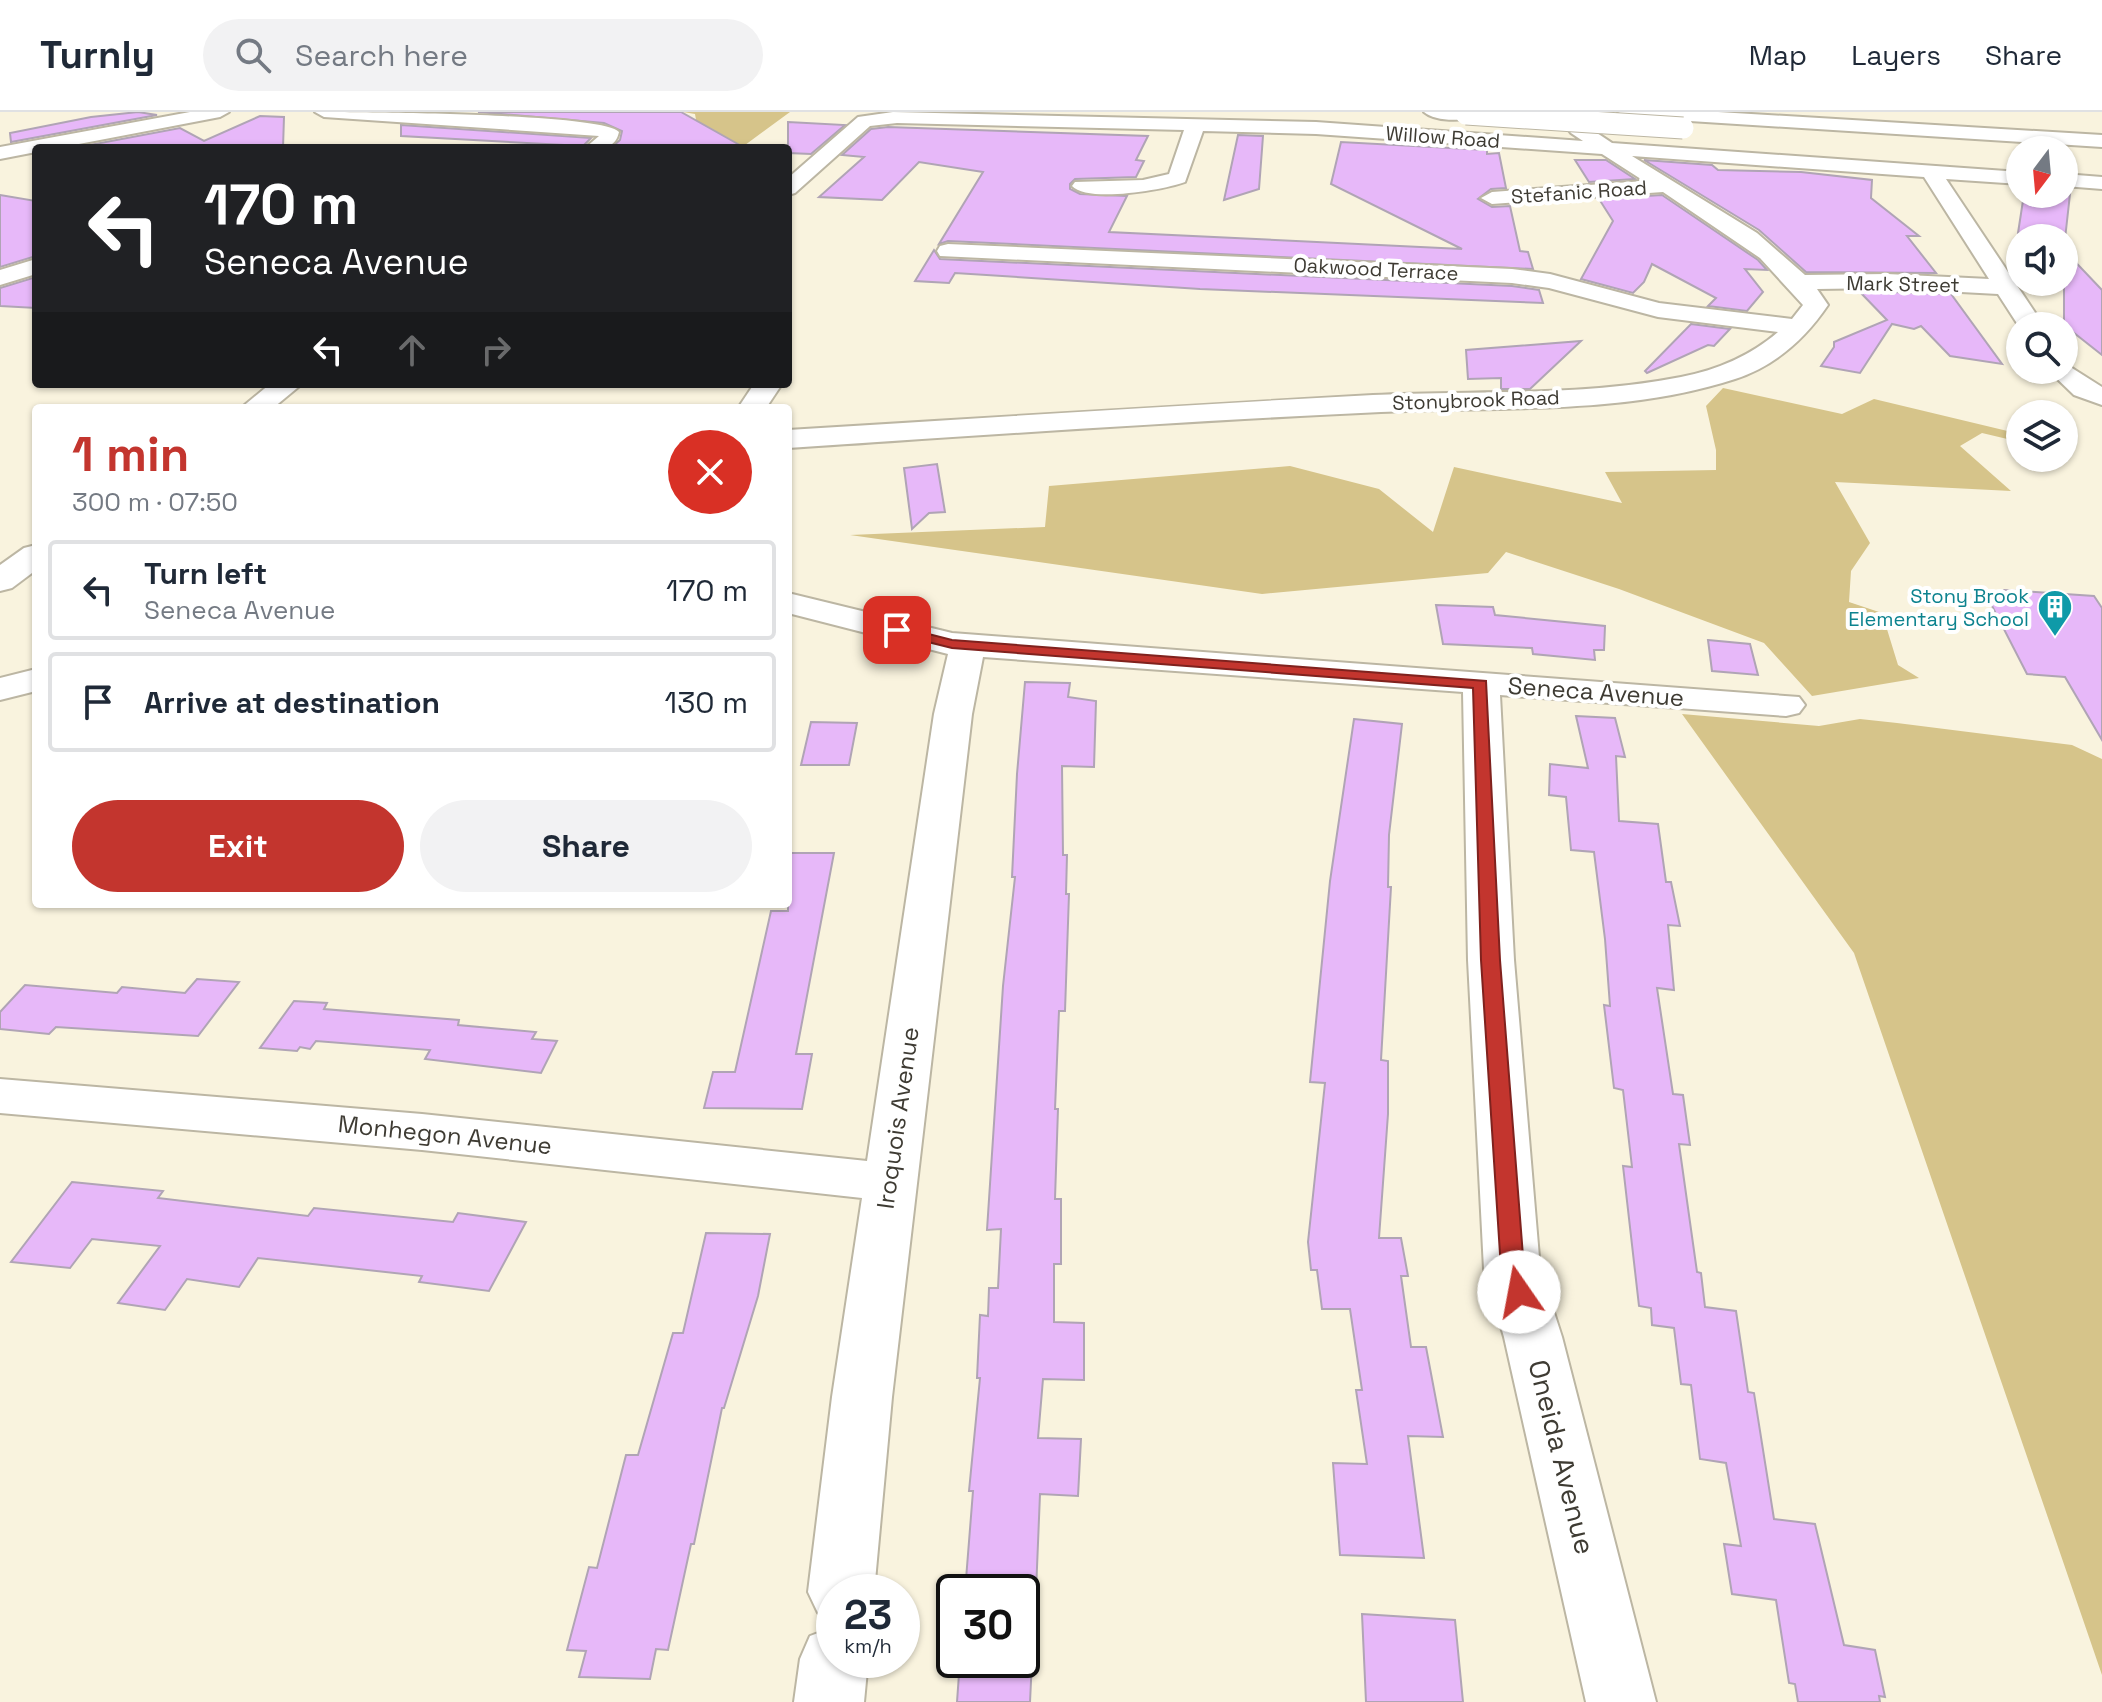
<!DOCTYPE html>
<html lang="en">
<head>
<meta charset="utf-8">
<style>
	body { margin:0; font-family:"Space Grotesk",sans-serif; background:#f2f2f3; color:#1f2937; height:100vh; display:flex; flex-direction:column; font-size:30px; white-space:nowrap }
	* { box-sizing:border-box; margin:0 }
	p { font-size:26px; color:#747a83 }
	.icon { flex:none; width:44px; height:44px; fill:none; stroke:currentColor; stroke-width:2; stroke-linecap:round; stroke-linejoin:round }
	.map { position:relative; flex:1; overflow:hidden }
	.panel { position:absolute; left:32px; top:292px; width:760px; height:504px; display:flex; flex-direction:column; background:#fff; border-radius:8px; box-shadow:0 2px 6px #0004 }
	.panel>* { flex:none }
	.hud { position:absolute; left:32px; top:32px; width:760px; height:244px; border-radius:8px; box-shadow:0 2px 6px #0004; background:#202124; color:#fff; overflow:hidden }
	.needle { width:52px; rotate:196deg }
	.controls { position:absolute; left:2006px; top:24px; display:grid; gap:16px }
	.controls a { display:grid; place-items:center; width:72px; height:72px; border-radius:50%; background:#fff; box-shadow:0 2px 6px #0004; font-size:40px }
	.speed { position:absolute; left:816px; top:1462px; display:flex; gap:16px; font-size:40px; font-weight:700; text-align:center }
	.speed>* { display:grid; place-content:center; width:104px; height:104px; border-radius:50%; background:#fff; box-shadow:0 2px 6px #0004; line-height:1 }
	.speed small { font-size:20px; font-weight:400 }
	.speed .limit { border:4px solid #111; border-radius:12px; background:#fff; color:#111 }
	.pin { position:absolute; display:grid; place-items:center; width:68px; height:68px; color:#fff; margin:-34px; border-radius:16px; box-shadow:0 4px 12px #0006 }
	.me { position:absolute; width:88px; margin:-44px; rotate:348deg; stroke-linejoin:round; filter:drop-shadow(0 0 6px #0008) }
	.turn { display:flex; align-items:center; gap:28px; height:168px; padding:0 40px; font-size:36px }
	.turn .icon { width:104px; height:104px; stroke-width:2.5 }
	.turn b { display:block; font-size:56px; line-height:68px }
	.lanes { display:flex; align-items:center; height:76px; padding:0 40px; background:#0003; justify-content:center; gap:40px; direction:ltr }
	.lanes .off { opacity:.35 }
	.round { display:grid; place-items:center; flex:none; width:84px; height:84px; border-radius:42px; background:#f2f2f3 }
	.summary { display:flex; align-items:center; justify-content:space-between; height:136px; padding:0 40px }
	h1 { font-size:48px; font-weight:700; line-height:60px; color:#c3352e }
	.cta { display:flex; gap:16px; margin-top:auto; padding:16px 40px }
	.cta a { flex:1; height:92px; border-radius:48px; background:#c3352e; color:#fff; font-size:32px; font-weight:700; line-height:92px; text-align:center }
	.cta a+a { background:#f2f2f3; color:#1f2937 }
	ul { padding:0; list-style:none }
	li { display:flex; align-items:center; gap:24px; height:100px; margin:0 16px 12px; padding:0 24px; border:4px solid #e0e1e3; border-radius:8px }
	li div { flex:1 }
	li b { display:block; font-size:30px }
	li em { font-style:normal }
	header { display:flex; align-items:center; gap:48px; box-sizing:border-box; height:112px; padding:0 40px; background:#fff; border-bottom:2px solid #e0e1e3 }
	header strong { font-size:38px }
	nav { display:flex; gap:44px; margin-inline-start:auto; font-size:28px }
	.search { width:560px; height:72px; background:#f2f2f3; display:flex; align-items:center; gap:20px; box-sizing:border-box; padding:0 28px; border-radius:44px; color:#747a83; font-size:30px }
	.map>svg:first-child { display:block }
	.green { fill:#d6c48a }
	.building { fill:#e7b8f9; stroke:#b0a4b5; stroke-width:2 }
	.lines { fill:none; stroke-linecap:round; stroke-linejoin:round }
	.minor-casing { stroke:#bcb6a3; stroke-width:4 }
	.highway-casing { stroke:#bcb6a3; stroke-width:4 }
	.minor { fill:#fff; fill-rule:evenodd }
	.highway { fill:#fff; fill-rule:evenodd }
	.highway-bridge-casing { stroke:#bcb6a3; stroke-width:23; stroke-linecap:butt }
	.highway-bridge { stroke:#fff; stroke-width:21 }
	.route { fill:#c3352e; stroke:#7f221e; stroke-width:2 }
	.labels { text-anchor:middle; stroke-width:8; stroke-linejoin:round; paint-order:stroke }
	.far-street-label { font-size:20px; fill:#3e3b33; stroke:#fff }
	.far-culture-label { font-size:20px; fill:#0d838f; stroke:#fff; text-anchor:end }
	.street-label { font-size:24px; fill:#3e3b33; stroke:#fff }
	.near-street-label { font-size:28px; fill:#3e3b33; stroke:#fff }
</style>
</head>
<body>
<header>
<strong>Turnly</strong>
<div class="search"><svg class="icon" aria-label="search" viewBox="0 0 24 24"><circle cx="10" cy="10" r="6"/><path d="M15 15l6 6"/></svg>Search here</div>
<nav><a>Map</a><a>Layers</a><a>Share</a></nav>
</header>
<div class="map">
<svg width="2102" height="1590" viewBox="0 0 2102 1590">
	<rect width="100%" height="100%" fill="#f9f3de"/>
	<g class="green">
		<polygon points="683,0 790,0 741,36 701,36 695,2"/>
		<polygon points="1723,276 1842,302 1874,287 2020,322 2020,330 1982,321 1960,334 2011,379 1835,370 1870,431 1851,459 1849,490 1882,501 1898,553 1919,566 1812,584 1764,531 1619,477 1506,440 1488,461 1262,482 850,423 1045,415 1049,374 1290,354 1379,377 1433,420 1454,355 1622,391 1605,360 1716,358 1716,338 1706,294"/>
		<polygon points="1682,602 1819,614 1860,607 1897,611 2072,633 2102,647 2102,1563 1854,841"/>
	</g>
	<g class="building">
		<polygon points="138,0 157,3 11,30 10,21 91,5"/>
		<polygon points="478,0 681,0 745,36 612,35 620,28 622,19 604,11"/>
		<polygon points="260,4 284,5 283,36 74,36 180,16 204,29"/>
		<polygon points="788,10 845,13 811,42 788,41"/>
		<polygon points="401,13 591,26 583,34 401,24"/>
		<polygon points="888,15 1148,24 1136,48 1144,49 1136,65 1075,67 1070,72 1070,77 1080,82 1127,84 1109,120 1462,137 1331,72 1341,30 1487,38 1487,42 1499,41 1506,76 1491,77 1478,87 1492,95 1510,94 1520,139 1528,140 1533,157 948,129 939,132 983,60 919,50 882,88 819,85 864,45 842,43 871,17"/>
		<polygon points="1238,23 1263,24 1259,77 1224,88"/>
		<polygon points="1575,48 1606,48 1635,67 1589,70"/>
		<polygon points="1644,48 1712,53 1718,58 1801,60 1872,68 1871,86 1919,124 1907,124 1936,161 1806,160 1759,118"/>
		<polygon points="2024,82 2070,82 2065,127 2018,121"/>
		<polygon points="0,83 36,89 36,144 0,155"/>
		<polygon points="1662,83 1758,148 1767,158 1745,157 1763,180 1747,199 1708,194 1716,186 1652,152 1644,170 1633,181 1581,167 1613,109 1599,87"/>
		<polygon points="934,138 940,147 1512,174 1539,178 1543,191 1200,177 955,161 949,171 915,169"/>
		<polygon points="2064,138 2102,178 2102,243 2064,213"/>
		<polygon points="36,165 36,196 0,194 0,176"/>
		<polygon points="1859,179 1951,182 2002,252 1950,244 1921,214 1914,217 1892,212 1860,261 1821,254 1834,235 1834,230 1887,208"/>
		<polygon points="1691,212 1730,217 1714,234 1708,233 1647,261 1645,259"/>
		<polygon points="1581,229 1530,277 1501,277 1501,266 1468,267 1466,238"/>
		<polygon points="937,352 945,400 929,401 912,417 904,356"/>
		<polygon points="2004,478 2094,484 2102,496 2102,628 2065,565 2027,562 1991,492"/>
		<polygon points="1436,493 1493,495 1495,503 1605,514 1604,538 1594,538 1595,548 1533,542 1532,536 1443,532"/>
		<polygon points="1708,528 1750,532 1758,563 1712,559"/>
		<polygon points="1025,570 1070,571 1068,585 1096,589 1094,655 1062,654 1063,743 1067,743 1066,782 1069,782 1065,899 1059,899 1055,997 1058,997 1055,1087 1061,1087 1061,1152 1054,1152 1054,1210 1084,1211 1084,1268 1043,1267 1038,1326 1081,1327 1078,1384 1040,1382 1036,1480 965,1480 973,1379 969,1379 980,1266 977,1266 980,1203 988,1204 989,1176 998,1176 1001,1117 987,1118 1003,874 1015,765 1012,765 1017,662"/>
		<polygon points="1576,604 1615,606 1625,645 1616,644 1619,709 1658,712 1666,770 1671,770 1680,814 1668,813 1674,878 1657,876 1673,982 1683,983 1690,1033 1679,1032 1697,1160 1701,1161 1705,1195 1736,1199 1748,1280 1754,1281 1774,1407 1815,1412 1844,1533 1875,1538 1885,1585 1879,1584 1880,1590 1798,1590 1795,1572 1789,1571 1776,1488 1732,1482 1724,1432 1741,1434 1726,1351 1700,1347 1691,1273 1681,1272 1674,1216 1652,1213 1651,1196 1639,1194 1623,1054 1632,1055 1623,978 1614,976 1604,893 1610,894 1605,827 1594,740 1571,738 1566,685 1549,683 1550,652 1588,656"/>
		<polygon points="1354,607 1402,612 1389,723 1388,775 1391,775 1381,948 1388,949 1388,1002 1379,1126 1401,1126 1408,1164 1401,1164 1411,1235 1426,1235 1443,1325 1408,1324 1424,1446 1340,1443 1333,1351 1367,1352 1356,1278 1362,1278 1350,1197 1322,1197 1317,1158 1311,1158 1308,1130 1325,971 1310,970 1330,769"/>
		<polygon points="811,610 857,611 849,653 801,653"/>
		<polygon points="788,741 834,741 796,942 812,942 802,997 704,996 713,960 735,960 771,799 788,799"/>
		<polygon points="197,867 239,870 198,924 56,915 49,922 0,917 0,900 25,873 117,881 122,875 185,881"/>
		<polygon points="294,889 327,891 324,897 459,908 458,913 536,920 532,927 557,929 541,961 425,947 430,938 316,929 310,937 300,935 297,939 260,936"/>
		<polygon points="72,1070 163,1079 158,1086 308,1104 314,1096 453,1110 458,1101 526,1110 489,1179 419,1170 422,1164 258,1146 239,1175 187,1167 165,1198 118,1191 160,1134 92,1127 70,1156 11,1150"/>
		<polygon points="706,1121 770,1122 758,1184 724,1296 722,1296 694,1432 691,1432 668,1538 656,1537 650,1567 579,1565 586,1539 567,1538 589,1455 597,1456 626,1343 638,1343 673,1221 683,1221"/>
		<polygon points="1362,1502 1455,1508 1463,1590 1366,1590"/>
		<polygon points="960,1548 1032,1548 1030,1590 957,1590"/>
	</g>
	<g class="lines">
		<defs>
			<g id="minor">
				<polygon points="190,0 229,0 220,5 58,36 36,36 36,40 0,47 0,35"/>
				<path d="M315,0C355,0 602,1 619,20C615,38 601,36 585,36L599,24L324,5Z"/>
				<path d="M893,0L1316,10L1583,29L1571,21L1555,0H1574L1585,13L1612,31L2020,60V72L1946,67L2044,214L2020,216L1998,182L1887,176L1817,177L1828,193C1805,227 1775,254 1735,267C1621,304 1499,294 1381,300C1183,309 986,323 788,336V318C983,306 1178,293 1373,283C1476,278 1579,285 1681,265C1717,258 1750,244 1778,220L1658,205L1549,176L1512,171L940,144L937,139L940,134L948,132L1512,157L1550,162L1659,191L1792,207L1803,193L1760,146L1663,80L1492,92L1481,86L1492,80L1644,69L1602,42L1316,22L1203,19L1185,70C1164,78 1087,91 1072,74L1075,70L1143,68L1169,62L1184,18L897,11L870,14L795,81L788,83V66L858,5ZM1632,44L1924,65L1989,167L1887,162L1805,163L1757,121Z"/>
				<polygon points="2064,62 2102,65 2102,77 2064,74"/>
				<polygon points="36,147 36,162 0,173 0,158"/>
				<polygon points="2064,251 2102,275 2102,293 2074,283 2048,258 2064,258"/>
				<polygon points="270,272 302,272 273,296 241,296"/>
				<polygon points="754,272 782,272 766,296 738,296"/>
				<polygon points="36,433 36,458 12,476 0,479 0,453 24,436"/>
				<polygon points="788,481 952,521 1799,585 1805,593 1799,601 1786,604 1500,583 1514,848 1540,1157 1562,1225 1656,1590 1586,1590 1504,1225 1484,1157 1468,848 1463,580 983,545 972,602 892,1285 874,1480 834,1480 834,1507 818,1501 808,1480 832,1285 862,1086 422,1038 0,1001 0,967 422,1002 867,1049 934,602 948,542 788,501"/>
				<polygon points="36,557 36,579 0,588 0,566"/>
				<polygon points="834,1515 834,1548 868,1548 864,1590 794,1590 800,1547 810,1524"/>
			</g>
			<g id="highway">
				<path d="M1424,0H1474L1475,2C1465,11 1434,9 1424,0Z"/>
				<polygon points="1618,0 1718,0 2102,23 2102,35 1627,5"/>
			</g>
		</defs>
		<use href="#minor" class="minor-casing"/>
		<use href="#highway" class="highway-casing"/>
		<use href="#minor" class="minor"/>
		<use href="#highway" class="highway"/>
		<defs>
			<polyline id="highway-bridge" points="1466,2 1683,16"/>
		</defs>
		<use href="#highway-bridge" class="highway-bridge-casing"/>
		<use href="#highway-bridge" class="highway-bridge"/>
	</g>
	<polygon class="route" points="897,514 952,528 1486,569 1500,848 1524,1157 1531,1180 1527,1186 1519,1189 1511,1186 1501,1157 1481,848 1473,576 952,536 892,521 890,518"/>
	<defs>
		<symbol id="building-pin" viewBox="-11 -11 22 30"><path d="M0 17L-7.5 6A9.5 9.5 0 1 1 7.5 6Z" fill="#0f9aa8" stroke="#fff"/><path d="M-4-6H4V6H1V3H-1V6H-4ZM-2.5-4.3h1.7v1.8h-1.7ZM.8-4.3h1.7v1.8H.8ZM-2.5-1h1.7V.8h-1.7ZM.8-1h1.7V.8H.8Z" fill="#fff"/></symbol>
	</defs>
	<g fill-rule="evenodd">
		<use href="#building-pin" x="2035" y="475" width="40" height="54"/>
	</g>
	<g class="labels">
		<g class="far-street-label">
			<text transform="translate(1443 25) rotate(4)" y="7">Willow Road</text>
			<text transform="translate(1579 80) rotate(-4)" y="7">Stefanic Road</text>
			<text transform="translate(1376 157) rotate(3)" y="7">Oakwood Terrace</text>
			<text transform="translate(1903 172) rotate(1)" y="7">Mark Street</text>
			<text transform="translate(1476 288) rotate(-2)" y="7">Stonybrook Road</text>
		</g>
		<g class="far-culture-label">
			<text x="2029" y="491">Stony Brook<tspan x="2029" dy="23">Elementary School</tspan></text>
		</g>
		<g class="street-label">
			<text transform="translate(1596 580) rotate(4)" y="8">Seneca Avenue</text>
			<text transform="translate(898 1006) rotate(-82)" y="8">Iroquois Avenue</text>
			<text transform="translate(445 1023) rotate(6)" y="8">Monhegon Avenue</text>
		</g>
		<g class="near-street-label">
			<text transform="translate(1562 1345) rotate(76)" y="10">Oneida Avenue</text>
		</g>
	</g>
</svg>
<div class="controls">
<a><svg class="needle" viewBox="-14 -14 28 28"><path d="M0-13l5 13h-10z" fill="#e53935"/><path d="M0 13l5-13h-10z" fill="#747a83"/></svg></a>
<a><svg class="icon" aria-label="sound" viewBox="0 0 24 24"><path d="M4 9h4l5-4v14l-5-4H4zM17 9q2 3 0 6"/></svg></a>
<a><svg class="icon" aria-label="search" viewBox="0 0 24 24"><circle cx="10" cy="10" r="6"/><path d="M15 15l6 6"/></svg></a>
<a><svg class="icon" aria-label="layers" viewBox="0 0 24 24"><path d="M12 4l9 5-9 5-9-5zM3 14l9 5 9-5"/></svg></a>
</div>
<div class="speed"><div>23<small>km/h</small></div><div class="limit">30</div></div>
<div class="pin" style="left:897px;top:518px;background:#d93025"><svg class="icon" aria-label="arrive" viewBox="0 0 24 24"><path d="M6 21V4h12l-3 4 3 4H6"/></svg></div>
<svg class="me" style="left:1519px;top:1180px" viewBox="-20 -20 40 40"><circle r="19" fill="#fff"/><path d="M0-13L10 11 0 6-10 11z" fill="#c3352e"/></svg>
<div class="hud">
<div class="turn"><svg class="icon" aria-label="left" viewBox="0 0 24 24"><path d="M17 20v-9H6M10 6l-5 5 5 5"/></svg><div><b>170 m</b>Seneca Avenue</div></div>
<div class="lanes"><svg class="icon" aria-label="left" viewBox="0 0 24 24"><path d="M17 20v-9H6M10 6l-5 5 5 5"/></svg><svg class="icon off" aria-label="ahead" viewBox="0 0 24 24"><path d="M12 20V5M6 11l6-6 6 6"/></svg><svg class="icon off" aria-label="right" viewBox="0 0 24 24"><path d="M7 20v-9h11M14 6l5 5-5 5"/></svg></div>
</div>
<section class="panel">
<div class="summary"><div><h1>1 min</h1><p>300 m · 07:50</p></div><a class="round" style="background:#d93025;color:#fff"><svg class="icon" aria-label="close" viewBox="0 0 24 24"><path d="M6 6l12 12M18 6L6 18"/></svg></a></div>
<ul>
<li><svg class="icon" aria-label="left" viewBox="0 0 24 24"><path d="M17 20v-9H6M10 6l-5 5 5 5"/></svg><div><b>Turn left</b><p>Seneca Avenue</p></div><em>170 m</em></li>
<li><svg class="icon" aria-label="arrive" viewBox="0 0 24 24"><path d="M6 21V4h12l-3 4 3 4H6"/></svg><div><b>Arrive at destination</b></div><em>130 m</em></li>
</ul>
<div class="cta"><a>Exit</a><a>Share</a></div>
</section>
</div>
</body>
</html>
